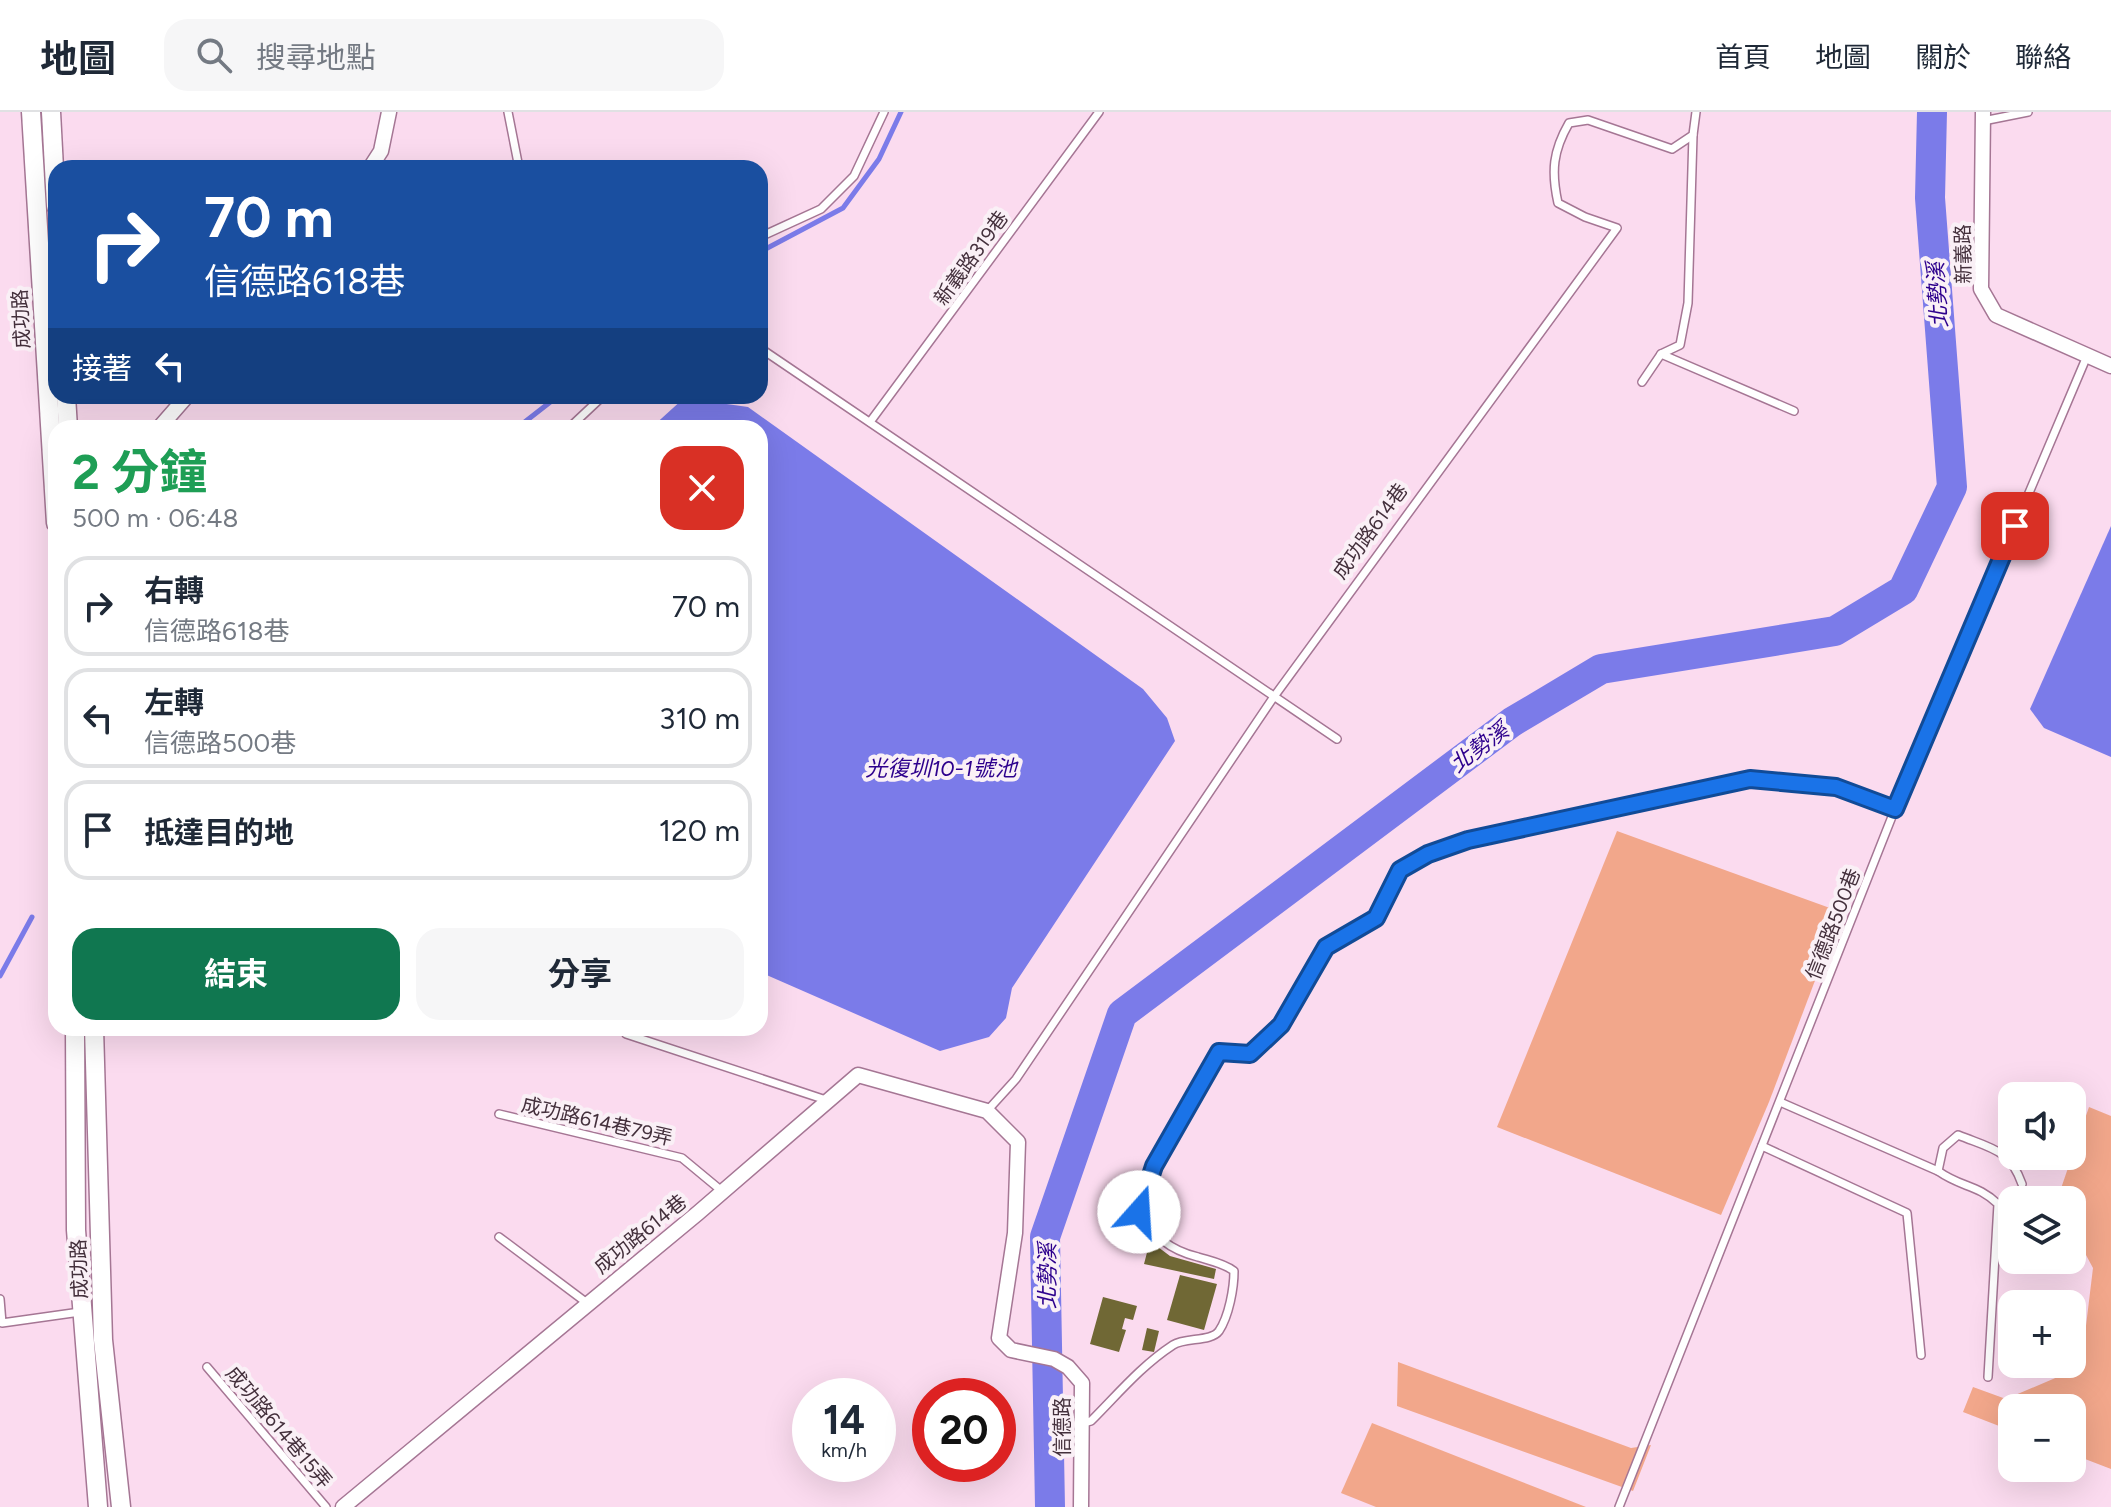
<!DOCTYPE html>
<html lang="zh-TW">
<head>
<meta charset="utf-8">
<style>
	body { margin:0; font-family:Figtree,"Noto Sans TC",sans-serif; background:#f6f6f7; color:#1f2937; height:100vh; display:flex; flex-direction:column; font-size:30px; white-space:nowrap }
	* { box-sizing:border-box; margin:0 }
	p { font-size:26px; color:#747a83 }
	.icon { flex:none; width:44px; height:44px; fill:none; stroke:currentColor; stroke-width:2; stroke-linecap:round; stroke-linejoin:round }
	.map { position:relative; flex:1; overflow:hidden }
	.drawer { position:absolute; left:48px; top:308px; width:720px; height:616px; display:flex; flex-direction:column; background:#fff; border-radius:24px; box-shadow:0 8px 32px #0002 }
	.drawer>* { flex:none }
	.hud { position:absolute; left:48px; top:48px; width:720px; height:244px; border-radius:24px; box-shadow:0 8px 32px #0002; background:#1a4fa0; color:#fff; overflow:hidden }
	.fabs { position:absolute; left:1998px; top:970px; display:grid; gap:16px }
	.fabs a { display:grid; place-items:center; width:88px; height:88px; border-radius:16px; background:#fff; box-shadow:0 8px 32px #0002; font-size:40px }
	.speed { position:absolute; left:792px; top:1266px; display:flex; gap:16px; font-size:40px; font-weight:700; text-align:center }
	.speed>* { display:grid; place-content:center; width:104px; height:104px; border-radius:50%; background:#fff; box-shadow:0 8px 32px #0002; line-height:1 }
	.speed small { font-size:20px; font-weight:400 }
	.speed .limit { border:12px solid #d22; background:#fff; color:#111 }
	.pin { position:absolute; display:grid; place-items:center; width:68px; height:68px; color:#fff; margin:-34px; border-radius:16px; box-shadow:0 4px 12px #0006 }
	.me { position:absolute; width:88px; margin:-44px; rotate:19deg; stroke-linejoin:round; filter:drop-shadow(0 0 6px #0008) }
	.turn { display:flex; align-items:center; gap:28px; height:168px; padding:0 24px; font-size:36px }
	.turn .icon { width:104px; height:104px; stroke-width:2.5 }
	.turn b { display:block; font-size:56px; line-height:68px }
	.then { display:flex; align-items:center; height:76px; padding:0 24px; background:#0003; gap:16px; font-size:30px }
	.round { display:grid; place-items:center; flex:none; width:84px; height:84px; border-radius:24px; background:#f6f6f7 }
	.overview { display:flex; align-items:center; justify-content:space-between; height:136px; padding:0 24px }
	h1 { font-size:48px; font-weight:700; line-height:60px; color:#1e9e55 }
	.action { display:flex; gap:16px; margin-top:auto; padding:16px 24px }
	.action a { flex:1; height:92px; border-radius:24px; background:#107750; color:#fff; font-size:32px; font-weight:700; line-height:92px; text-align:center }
	.action a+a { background:#f6f6f7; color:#1f2937 }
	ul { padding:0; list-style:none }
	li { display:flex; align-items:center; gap:24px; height:100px; margin:0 16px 12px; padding:0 8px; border:4px solid #e0e1e3; border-radius:24px }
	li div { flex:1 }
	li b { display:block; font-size:30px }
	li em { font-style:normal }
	header { display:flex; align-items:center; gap:48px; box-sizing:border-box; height:112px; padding:0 40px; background:#fff; border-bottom:2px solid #e0e1e3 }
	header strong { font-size:38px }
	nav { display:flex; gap:44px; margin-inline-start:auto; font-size:28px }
	.search { width:560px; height:72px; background:#f6f6f7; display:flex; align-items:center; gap:20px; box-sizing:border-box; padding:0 28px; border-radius:24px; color:#747a83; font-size:30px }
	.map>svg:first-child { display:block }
	.green { fill:#f2a78b }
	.water { fill:#7b7be9 }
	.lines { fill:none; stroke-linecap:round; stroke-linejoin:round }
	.stream { stroke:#7b7be9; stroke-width:5 }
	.river { stroke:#7b7be9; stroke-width:30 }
	.building { fill:#706835 }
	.service-casing { stroke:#a57694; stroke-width:10 }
	.minor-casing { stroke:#a57694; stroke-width:17 }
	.tertiary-casing { stroke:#a57694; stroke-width:21 }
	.service { stroke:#fff; stroke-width:7 }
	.minor { stroke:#fff; stroke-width:14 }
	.tertiary { stroke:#fff; stroke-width:18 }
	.route-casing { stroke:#114b97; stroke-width:20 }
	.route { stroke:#1a73e8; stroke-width:14 }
	.labels { text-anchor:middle; stroke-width:8; stroke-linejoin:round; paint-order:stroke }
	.street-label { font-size:20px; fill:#44303c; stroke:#faf0f6 }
	.water-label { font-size:22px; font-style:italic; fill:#2d008d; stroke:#faf0f6 }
</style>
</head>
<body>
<header>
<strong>地圖</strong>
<div class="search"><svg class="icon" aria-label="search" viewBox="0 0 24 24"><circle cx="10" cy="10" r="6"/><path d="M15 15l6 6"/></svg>搜尋地點</div>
<nav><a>首頁</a><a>地圖</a><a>關於</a><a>聯絡</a></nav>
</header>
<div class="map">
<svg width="2111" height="1395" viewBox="0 0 2111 1395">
	<rect width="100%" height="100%" fill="#fbdbef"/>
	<g class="green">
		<polygon points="1617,719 1841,800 1769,990 1721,1103 1497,1015"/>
		<polygon points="2089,995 2111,1004 2111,1357 2072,1342 2072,1296 2012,1296 2012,1319 1963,1300 1973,1275 2006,1287 2081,1255 2093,1156 2072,1117 2072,1088 2057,1088"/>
		<polygon points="1398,1250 1631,1336 1651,1333 1633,1379 1397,1294"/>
		<polygon points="1372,1311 1586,1395 1376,1395 1341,1381"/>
	</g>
	<g class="water">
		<polygon points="684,286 748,295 1143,577 1167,606 1175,629 1012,876 1006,906 989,925 940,939 760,860 760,316 651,316"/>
		<polygon points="2111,414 2111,645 2044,616 2030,597"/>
	</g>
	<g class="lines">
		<g class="stream">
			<polyline points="760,140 843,96 879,47 901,0"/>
			<polyline points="517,316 558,284"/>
			<polyline points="0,864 32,805"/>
		</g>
		<polyline class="river" points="1050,1395 1045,1125 1122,902 1512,610 1601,557 1835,519 1903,478 1952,375 1930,86 1932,0"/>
	</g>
	<g class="building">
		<polygon points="1150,1129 1170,1144 1216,1157 1214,1167 1144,1152"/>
		<polygon points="1180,1163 1217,1172 1204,1218 1167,1208"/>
		<polygon points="1103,1185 1137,1194 1133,1208 1125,1206 1122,1217 1126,1218 1119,1240 1090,1232"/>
		<polygon points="1147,1216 1159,1219 1154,1240 1142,1238"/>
	</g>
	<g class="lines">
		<defs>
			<g id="service">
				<polyline points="508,0 519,56"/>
				<polyline points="1983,9 2028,0"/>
				<polyline points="1693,23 1688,191 1680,233 1661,242 1794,299"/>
				<polyline points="760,125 821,97 854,64 884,0"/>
				<polyline points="760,236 1337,627"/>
				<polyline points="1642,270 1661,242"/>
				<polyline points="870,310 1099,0"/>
				<polyline points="569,316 603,284"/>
				<polyline points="626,922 826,988"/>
				<polyline points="1780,990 1938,1059"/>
				<path d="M987,999L1016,967L1273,586L1617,116L1585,105L1558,91C1551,59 1553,39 1569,11L1588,8L1672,37L1693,23L1696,0"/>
				<polyline points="499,1002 682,1046 723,1080"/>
				<polyline points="1762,1034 1907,1101 1921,1243"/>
				<polyline points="499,1125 587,1191"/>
				<polyline points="0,1187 2,1211 80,1200"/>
				<polyline points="207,1255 326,1395"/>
				<path d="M1988,1265L1998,1092C1977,1072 1962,1076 1938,1059L1943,1036L1958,1023C1990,1036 2010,1037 2022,1072"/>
				<path d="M1083,1311L1091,1309C1118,1282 1141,1254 1173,1233C1185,1225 1211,1230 1219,1219C1229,1204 1234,1176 1234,1159C1223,1151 1211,1149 1198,1145C1169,1138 1154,1124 1139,1100L1154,1054L1219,940L1250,942L1281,913L1326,835L1376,806L1400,758L1428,742L1468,728L1750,667L1836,675L1895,697"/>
				<polyline points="1619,1395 1895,697 2087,244"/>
			</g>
			<g id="minor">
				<polyline points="1983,0 1981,177 1996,203 2111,254"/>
				<polyline points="370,56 381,39 389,0"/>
				<polyline points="159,316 187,284"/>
				<polyline points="343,1395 698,1101 858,963 987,999 1018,1030 1015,1121 999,1226 1011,1238 1054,1247 1068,1255 1082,1271 1081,1395"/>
			</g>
			<g id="tertiary">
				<polyline points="31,0 56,411"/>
				<polyline points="51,0 56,94"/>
				<polyline points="66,284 68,316"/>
				<polyline points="75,916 76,1118 98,1395"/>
				<polyline points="94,916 103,1228 121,1395"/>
			</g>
		</defs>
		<use href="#service" class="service-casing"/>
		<use href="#minor" class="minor-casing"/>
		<use href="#tertiary" class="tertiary-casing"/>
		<use href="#service" class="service"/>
		<use href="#minor" class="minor"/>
		<use href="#tertiary" class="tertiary"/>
	</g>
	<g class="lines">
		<defs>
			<polyline id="route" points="1139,1100 1154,1054 1219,940 1250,942 1281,913 1326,835 1376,806 1400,758 1428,742 1468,728 1750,667 1836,675 1895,697 2015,414"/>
		</defs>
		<use href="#route" class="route-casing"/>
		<use href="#route" class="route"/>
	</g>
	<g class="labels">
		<g class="street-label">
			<text transform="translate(1963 142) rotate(-91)" y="7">新義路</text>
			<text transform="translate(971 146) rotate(-54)" y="7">新義路319巷</text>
			<text transform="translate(21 207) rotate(-93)" y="7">成功路</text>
			<text transform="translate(1370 419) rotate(-54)" y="7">成功路614巷</text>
			<text transform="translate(1833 812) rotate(-69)" y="7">信德路500巷</text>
			<text transform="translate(597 1009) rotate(13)" y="7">成功路614巷79弄</text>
			<text transform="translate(640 1122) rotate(-39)" y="7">成功路614巷</text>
			<text transform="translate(79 1157) rotate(-92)" y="7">成功路</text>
			<text transform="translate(279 1315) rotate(50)" y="7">成功路614巷15弄</text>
			<text transform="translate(1062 1315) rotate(-90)" y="7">信德路</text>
		</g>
		<g class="water-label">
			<text transform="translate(1937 183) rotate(-94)" y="8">北勢溪</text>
			<text transform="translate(1479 635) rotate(-37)" y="8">北勢溪</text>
			<text x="941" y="664">光復圳10-1號池</text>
			<text transform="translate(1047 1164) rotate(-90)" y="8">北勢溪</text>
		</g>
	</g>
</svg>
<div class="fabs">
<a><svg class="icon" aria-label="sound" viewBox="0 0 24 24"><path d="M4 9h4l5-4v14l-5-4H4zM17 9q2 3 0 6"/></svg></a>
<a><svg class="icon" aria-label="layers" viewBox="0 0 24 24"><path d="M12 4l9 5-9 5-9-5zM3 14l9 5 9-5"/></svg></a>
<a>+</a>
<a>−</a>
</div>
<div class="speed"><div>14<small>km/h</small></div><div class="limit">20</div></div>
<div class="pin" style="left:2015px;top:414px;background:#d93025"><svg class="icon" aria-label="arrive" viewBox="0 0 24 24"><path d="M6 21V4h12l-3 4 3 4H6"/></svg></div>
<svg class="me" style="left:1139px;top:1100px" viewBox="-20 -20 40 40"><circle r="19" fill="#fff"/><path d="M0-13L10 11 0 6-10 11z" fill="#1a73e8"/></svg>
<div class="hud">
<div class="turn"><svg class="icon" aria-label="right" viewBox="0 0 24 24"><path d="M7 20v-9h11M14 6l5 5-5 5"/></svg><div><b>70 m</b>信德路618巷</div></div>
<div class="then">接著<svg class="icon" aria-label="left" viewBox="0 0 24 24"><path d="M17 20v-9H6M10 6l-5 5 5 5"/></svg></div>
</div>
<section class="drawer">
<div class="overview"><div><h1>2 分鐘</h1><p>500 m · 06:48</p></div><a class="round" style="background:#d93025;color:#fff"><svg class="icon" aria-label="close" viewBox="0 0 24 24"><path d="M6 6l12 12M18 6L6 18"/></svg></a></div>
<ul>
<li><svg class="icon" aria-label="right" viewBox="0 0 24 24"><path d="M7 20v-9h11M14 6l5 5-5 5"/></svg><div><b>右轉</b><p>信德路618巷</p></div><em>70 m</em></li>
<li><svg class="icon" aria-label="left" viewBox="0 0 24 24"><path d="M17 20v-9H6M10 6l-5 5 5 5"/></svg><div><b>左轉</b><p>信德路500巷</p></div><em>310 m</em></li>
<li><svg class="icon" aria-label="arrive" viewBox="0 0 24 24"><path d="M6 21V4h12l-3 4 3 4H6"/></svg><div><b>抵達目的地</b></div><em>120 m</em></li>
</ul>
<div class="action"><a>結束</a><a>分享</a></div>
</section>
</div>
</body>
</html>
